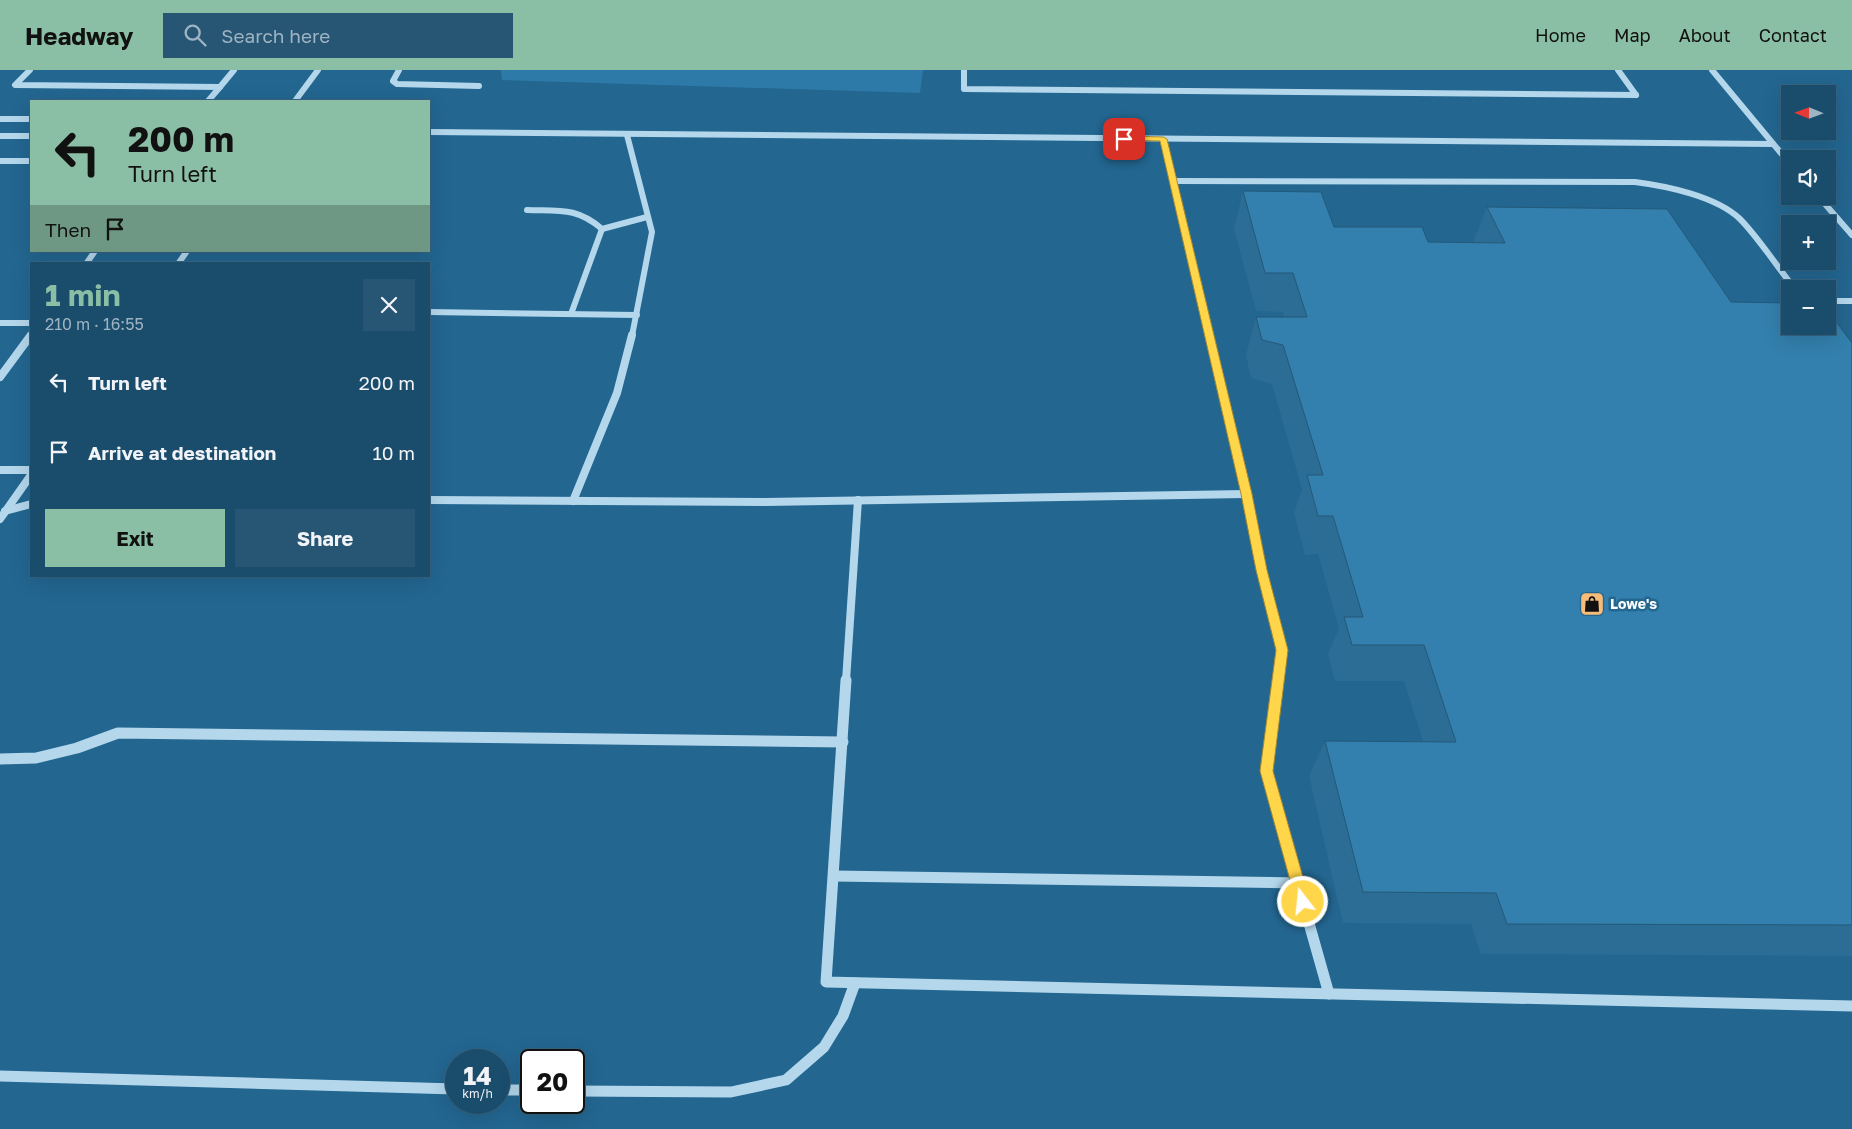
<!DOCTYPE html>
<html lang="en">
<head>
<meta charset="utf-8">
<style>
	body { margin:0; font-family:"Golos Text",sans-serif; background:#275674; color:#f1f3f6; height:100vh; display:flex; flex-direction:column; font-size:19px; white-space:nowrap }
	* { box-sizing:border-box; margin:0 }
	p { font-size:16px; color:#9fb4c2 }
	.icon { flex:none; width:28px; height:28px; fill:none; stroke:currentColor; stroke-width:2; stroke-linecap:round; stroke-linejoin:round }
	.map { position:relative; flex:1; overflow:hidden }
	.side { position:absolute; left:30px; top:192px; width:400px; height:315px; display:flex; flex-direction:column; background:#1a4c6c; border-radius:0px; box-shadow:0 5px 20px #0002,0 0 0 1px #38637f }
	.side>* { flex:none }
	.guide { position:absolute; left:30px; top:30px; width:400px; height:152px; border-radius:0px; box-shadow:0 5px 20px #0002,0 0 0 1px #38637f; background:#8abfa5; color:#111; overflow:hidden }
	.needle { width:32px; rotate:271deg }
	.fabs { position:absolute; left:1781px; top:15px; display:grid; gap:10px }
	.fabs a { display:grid; place-items:center; width:55px; height:55px; border-radius:0px; background:#1a4c6c; box-shadow:0 5px 20px #0002,0 0 0 1px #38637f; font-size:25px }
	.speed { position:absolute; left:445px; top:979px; display:flex; gap:10px; font-size:25px; font-weight:700; text-align:center }
	.speed>* { display:grid; place-content:center; width:65px; height:65px; border-radius:50%; background:#1a4c6c; box-shadow:0 5px 20px #0002,0 0 0 1px #38637f; line-height:1 }
	.speed small { font-size:12px; font-weight:400 }
	.speed .limit { border:2px solid #111; border-radius:8px; background:#fff; color:#111 }
	.pin { position:absolute; display:grid; place-items:center; width:42px; height:42px; color:#fff; margin:-21px; border-radius:10px; box-shadow:0 2px 8px #0006 }
	.me { position:absolute; width:55px; margin:-28px; rotate:344deg; stroke-linejoin:round; filter:drop-shadow(0 0 4px #0008) }
	.turn { display:flex; align-items:center; gap:18px; height:105px; padding:0 15px; font-size:22px }
	.turn .icon { width:65px; height:65px; stroke-width:2.5 }
	.turn b { display:block; font-size:35px; line-height:42px }
	.then { display:flex; align-items:center; height:48px; padding:0 15px; background:#0003; gap:10px; font-size:19px }
	.round { display:grid; place-items:center; flex:none; width:52px; height:52px; border-radius:0px; background:#275674 }
	.overview { display:flex; align-items:center; justify-content:space-between; height:85px; padding:0 15px }
	h1 { font-size:30px; font-weight:700; line-height:38px; color:#8abfa5 }
	.button { display:flex; gap:10px; margin-top:auto; padding:10px 15px }
	.button a { flex:1; height:58px; border-radius:0px; background:#8abfa5; color:#111; font-size:20px; font-weight:700; line-height:58px; text-align:center }
	.button a+a { background:#275674; color:#f1f3f6 }
	ul { padding:0; list-style:none }
	li { display:flex; align-items:center; gap:15px; height:70px; padding:0 15px }
	li div { flex:1 }
	li b { display:block; font-size:19px }
	li em { font-style:normal }
	header { display:flex; align-items:center; gap:30px; box-sizing:border-box; height:70px; padding:0 25px; background:#8abfa5; color:#111 }
	header strong { font-size:24px }
	nav { display:flex; gap:28px; margin-inline-start:auto; font-size:18px }
	.search { width:350px; height:45px; background:#275674; display:flex; align-items:center; gap:12px; box-sizing:border-box; padding:0 18px; border-radius:0px; color:#9fb4c2; font-size:19px }
	.map>svg:first-child { display:block }
	.green { fill:#2d7aa8 }
	.lines { fill:none; stroke-linecap:round; stroke-linejoin:round }
	.minor-far2 { stroke:#b4d7ec; stroke-width:6 }
	.minor-far1 { stroke:#b4d7ec; stroke-width:8 }
	.minor { stroke:#b4d7ec; stroke-width:11 }
	.wall { fill:#2c6d95 }
	.building { fill:#337fad; stroke:#245979 }
	.route { fill:#ffd54a; stroke:#a68a30 }
	.labels { text-anchor:middle; stroke-width:5; stroke-linejoin:round; paint-order:stroke }
	.poi-label { font-size:14px; font-weight:bold; fill:#fff; stroke:#236690; text-anchor:start }
</style>
</head>
<body>
<header>
<strong>Headway</strong>
<div class="search"><svg class="icon" aria-label="search" viewBox="0 0 24 24"><circle cx="10" cy="10" r="6"/><path d="M15 15l6 6"/></svg>Search here</div>
<nav><a>Home</a><a>Map</a><a>About</a><a>Contact</a></nav>
</header>
<div class="map">
<svg width="1852" height="1059" viewBox="0 0 1852 1059">
	<rect width="100%" height="100%" fill="#236690"/>
	<polygon class="green" points="501,0 923,0 920,23 502,10"/>
	<g class="lines">
		<g class="minor-far2">
			<polyline points="30,0 15,15 220,17 208,31"/>
			<polyline points="399,0 393,11 397,14 479,16"/>
			<polyline points="964,0 964,19 1636,25"/>
			<polyline points="1618,0 1636,25"/>
			<polyline points="1712,0 1790,94"/>
			<polyline points="220,17 234,0"/>
			<polyline points="295,31 318,0"/>
			<polyline points="0,49 31,49"/>
			<polyline points="429,62 1773,74"/>
			<polyline points="627,65 652,162 632,266"/>
			<polyline points="0,66 31,66"/>
			<polyline points="1163,69 1209,266"/>
			<polyline points="0,91 31,91"/>
			<path d="M1173,111L1635,112C1666,116 1716,126 1740,149C1758,167 1778,198 1795,219"/>
			<polyline points="1818,126 1852,165"/>
			<path d="M527,140C559,141 577,137 602,159L647,147"/>
			<polyline points="86,194 95,181"/>
			<polyline points="178,194 187,181"/>
			<polyline points="1828,231 1852,231"/>
			<polyline points="429,242 637,245"/>
			<polyline points="571,244 602,159"/>
			<polyline points="0,253 31,253"/>
		</g>
		<g class="minor-far1">
			<polyline points="1209,265 1246,424 1261,500 1282,580 1278,611"/>
			<polyline points="0,307 31,265"/>
			<polyline points="0,400 31,400"/>
			<polyline points="429,430 766,432 1246,424"/>
			<polyline points="573,431 617,323 632,265"/>
			<polyline points="5,441 31,434"/>
			<polyline points="0,449 31,405"/>
			<polyline points="846,611 858,430"/>
		</g>
		<g class="minor">
			<polyline points="846,610 826,912 1852,936"/>
			<polyline points="1278,610 1266,701 1329,924"/>
			<polyline points="0,689 36,688 77,678 118,663 843,672"/>
			<polyline points="834,806 1298,813"/>
			<polyline points="0,1006 456,1019"/>
			<polyline points="499,1020 531,1020"/>
			<polyline points="574,1021 731,1022 786,1010 824,977 843,946 855,913"/>
		</g>
	</g>
	<polygon class="wall" points="1243,121 1334,157 1428,172 1473,172 1487,137 1731,232 1852,273 1852,886 1481,884 1471,854 1343,853 1309,706 1325,671 1423,671 1404,611 1335,611 1328,584 1339,558 1318,484 1305,485 1294,443 1302,419 1272,314 1251,308 1246,285 1256,247 1284,247 1283,242 1256,241 1234,159"/>
	<polygon class="building" points="1243,121 1321,122 1334,157 1422,157 1428,172 1505,173 1487,137 1667,139 1731,232 1790,233 1790,256 1828,256 1828,241 1852,273 1852,855 1507,854 1496,823 1363,822 1325,671 1456,672 1424,575 1352,575 1344,547 1363,547 1333,446 1318,446 1307,405 1323,405 1283,275 1262,270 1256,247 1307,247 1293,203 1265,203"/>
	<polygon class="route" points="1124,66 1163,67 1167,69 1252,424 1267,500 1288,580 1273,701 1310,832 1308,836 1303,838 1298,836 1296,832 1260,701 1276,580 1256,500 1241,424 1160,71 1121,70 1121,67"/>
	<defs>
		<symbol id="shop-square" viewBox="-11 -11 22 22"><rect x="-9" y="-9" width="18" height="18" rx="4" fill="#f7bc77" stroke="#236690"/><path d="M-5-2.5h2.3a2.7 3.5 0 0 1 5.4 0H5L5.5 6h-11ZM-1.5-2.5h3a1.5 2.3 0 0 0-3 0Z" fill="#111"/></symbol>
	</defs>
	<g fill-rule="evenodd">
		<use href="#shop-square" x="1578" y="520" width="28" height="28"/>
	</g>
	<g class="labels">
		<g class="poi-label">
			<text x="1610" y="539">Lowe's</text>
		</g>
	</g>
</svg>
<div class="fabs">
<a><svg class="needle" viewBox="-14 -14 28 28"><path d="M0-13l5 13h-10z" fill="#e53935"/><path d="M0 13l5-13h-10z" fill="#9fb4c2"/></svg></a>
<a><svg class="icon" aria-label="sound" viewBox="0 0 24 24"><path d="M4 9h4l5-4v14l-5-4H4zM17 9q2 3 0 6"/></svg></a>
<a>+</a>
<a>−</a>
</div>
<div class="speed"><div>14<small>km/h</small></div><div class="limit">20</div></div>
<div class="pin" style="left:1124px;top:69px;background:#d93025"><svg class="icon" aria-label="arrive" viewBox="0 0 24 24"><path d="M6 21V4h12l-3 4 3 4H6"/></svg></div>
<svg class="me" style="left:1303px;top:832px" viewBox="-20 -20 40 40"><circle r="17" fill="#ffd54a" stroke="#fff" stroke-width="3"/><path d="M0-11L8 9 0 5-8 9z" fill="#fff"/></svg>
<div class="guide">
<div class="turn"><svg class="icon" aria-label="left" viewBox="0 0 24 24"><path d="M17 20v-9H6M10 6l-5 5 5 5"/></svg><div><b>200 m</b>Turn left</div></div>
<div class="then">Then<svg class="icon" aria-label="arrive" viewBox="0 0 24 24"><path d="M6 21V4h12l-3 4 3 4H6"/></svg></div>
</div>
<section class="side">
<div class="overview"><div><h1>1 min</h1><p>210 m · 16:55</p></div><a class="round"><svg class="icon" aria-label="close" viewBox="0 0 24 24"><path d="M6 6l12 12M18 6L6 18"/></svg></a></div>
<ul>
<li><svg class="icon" aria-label="left" viewBox="0 0 24 24"><path d="M17 20v-9H6M10 6l-5 5 5 5"/></svg><div><b>Turn left</b></div><em>200 m</em></li>
<li><svg class="icon" aria-label="arrive" viewBox="0 0 24 24"><path d="M6 21V4h12l-3 4 3 4H6"/></svg><div><b>Arrive at destination</b></div><em>10 m</em></li>
</ul>
<div class="button"><a>Exit</a><a>Share</a></div>
</section>
</div>
</body>
</html>
